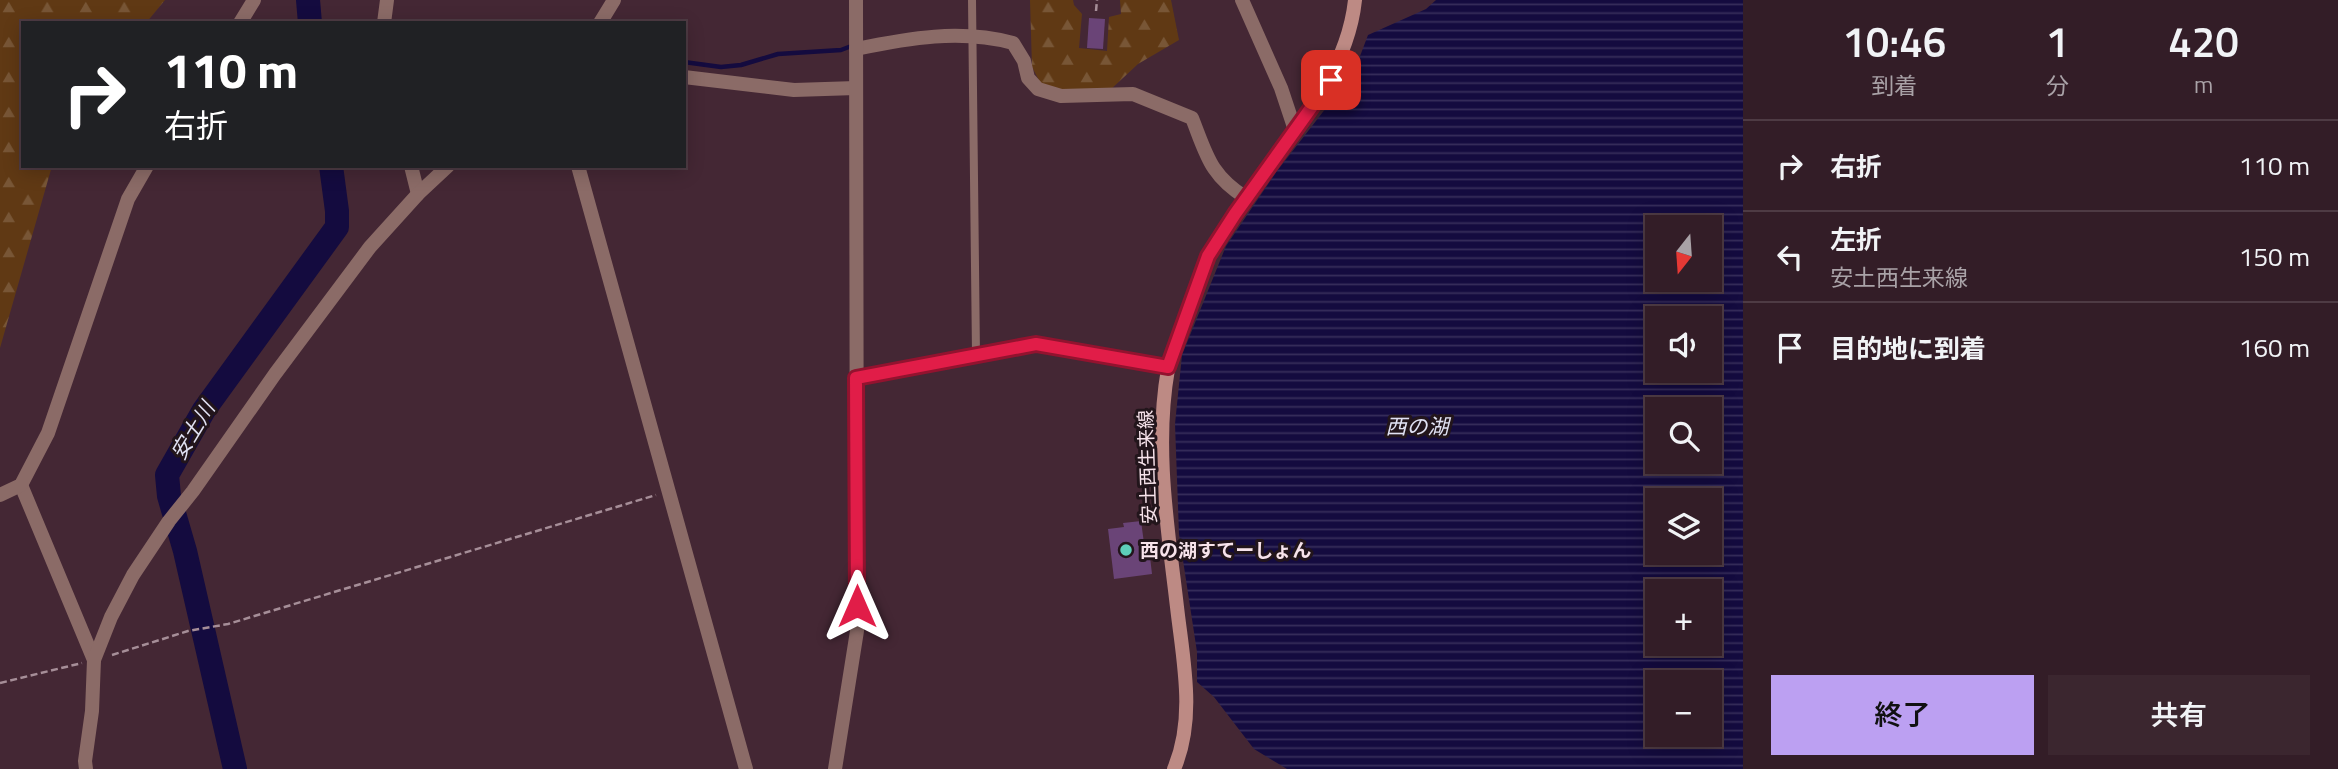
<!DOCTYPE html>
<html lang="ja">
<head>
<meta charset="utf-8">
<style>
	body { margin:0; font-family:"Titillium Web","Noto Sans JP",sans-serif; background:#3b262f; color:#f1f3f6; height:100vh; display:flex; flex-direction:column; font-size:26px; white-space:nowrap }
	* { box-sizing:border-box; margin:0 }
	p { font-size:23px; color:#a9a2a7 }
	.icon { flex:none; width:38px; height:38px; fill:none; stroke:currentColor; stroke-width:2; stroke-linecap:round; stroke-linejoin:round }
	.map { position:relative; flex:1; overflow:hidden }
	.drawer { display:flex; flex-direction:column; background:#331d27; width:595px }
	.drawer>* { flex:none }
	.top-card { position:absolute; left:21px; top:21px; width:665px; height:147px; border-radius:0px; box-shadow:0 4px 18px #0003,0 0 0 2px #4e3b44; background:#202124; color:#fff; overflow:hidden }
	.needle { width:46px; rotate:197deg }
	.fabs { position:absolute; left:1645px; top:215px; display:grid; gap:14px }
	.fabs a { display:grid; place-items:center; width:77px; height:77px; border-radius:0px; background:#331d27; box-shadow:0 4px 18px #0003,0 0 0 2px #4e3b44; font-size:35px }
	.pin { position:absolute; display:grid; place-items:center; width:60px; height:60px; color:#fff; margin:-30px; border-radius:14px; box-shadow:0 4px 10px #0006 }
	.me { position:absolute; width:77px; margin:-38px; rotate:0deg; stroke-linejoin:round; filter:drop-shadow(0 0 5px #0008) }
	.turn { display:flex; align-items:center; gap:24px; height:147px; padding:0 28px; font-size:32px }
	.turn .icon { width:91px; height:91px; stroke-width:2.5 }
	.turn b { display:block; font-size:49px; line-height:60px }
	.eta { display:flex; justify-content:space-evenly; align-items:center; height:119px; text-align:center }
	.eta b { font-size:42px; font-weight:600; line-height:49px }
	.cta { display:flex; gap:14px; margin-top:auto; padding:14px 28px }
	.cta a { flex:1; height:80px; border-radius:0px; background:#bca0f2; color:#111; font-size:28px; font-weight:600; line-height:80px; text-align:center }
	.cta a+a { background:#3b262f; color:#f1f3f6 }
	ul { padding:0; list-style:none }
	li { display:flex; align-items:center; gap:21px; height:91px; padding:0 28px; border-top:2px solid #4e3b44 }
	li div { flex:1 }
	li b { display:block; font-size:26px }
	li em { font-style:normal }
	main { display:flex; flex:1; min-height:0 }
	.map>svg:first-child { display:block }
	.forest { fill:url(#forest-firs) }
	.water { fill:url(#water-rules); fill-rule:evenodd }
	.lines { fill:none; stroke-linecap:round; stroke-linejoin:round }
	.stream { stroke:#140b3f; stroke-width:4.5 }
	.river { stroke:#140b3f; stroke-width:24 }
	.building { fill:#6a4477 }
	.path { stroke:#a68e98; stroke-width:2.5; stroke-dasharray:7 3.5; stroke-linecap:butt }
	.service { stroke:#8b6b67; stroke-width:8 }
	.minor { stroke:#8b6b67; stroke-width:14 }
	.secondary { stroke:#bd8a84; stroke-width:14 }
	.route-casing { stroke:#92132f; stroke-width:18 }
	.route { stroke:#e11d48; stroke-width:12 }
	.poi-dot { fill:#5dceb9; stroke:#22151b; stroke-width:2.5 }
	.labels { text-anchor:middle; stroke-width:6; stroke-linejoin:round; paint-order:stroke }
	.street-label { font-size:19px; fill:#f7e3eb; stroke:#22151b }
	.poi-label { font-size:19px; font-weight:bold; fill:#f7e3eb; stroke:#22151b; text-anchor:start }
	.water-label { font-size:21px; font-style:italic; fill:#e1e2f4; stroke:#22151b }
</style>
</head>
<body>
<main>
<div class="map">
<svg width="1743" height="769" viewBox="0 0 1743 769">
	<defs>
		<pattern id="forest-firs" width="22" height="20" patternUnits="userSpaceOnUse" patternTransform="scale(1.75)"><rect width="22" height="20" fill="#603914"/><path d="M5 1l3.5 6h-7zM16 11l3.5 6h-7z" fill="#785636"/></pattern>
		<pattern id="water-rules" width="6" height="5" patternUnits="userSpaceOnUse" patternTransform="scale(1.75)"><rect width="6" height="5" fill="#140b3f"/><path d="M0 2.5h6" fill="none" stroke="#372e5b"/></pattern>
	</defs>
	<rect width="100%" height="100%" fill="#442734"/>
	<g class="forest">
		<polygon points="0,0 165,0 146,23 23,23 23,166 52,166 0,348"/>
		<polygon points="1030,0 1073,0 1074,5 1082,14 1079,48 1107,51 1109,17 1121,14 1120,0 1171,0 1179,40 1138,64 1109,91 1064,92 1042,86 1032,67"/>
	</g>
	<path class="water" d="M1436,0H1743V769H1287L1254,749L1214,697L1197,682V652L1179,534L1175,424L1182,355L1226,246L1277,171L1354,72L1368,35L1426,9ZM1657,228H1710V280H1657ZM1657,318H1710V371H1657ZM1657,410H1710V462H1657ZM1657,500H1710V553H1657ZM1657,592H1710V644H1657ZM1657,682H1710V735H1657Z"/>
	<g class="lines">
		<polyline class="stream" points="684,62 721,67 741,65 778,54 841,50 854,45"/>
		<g class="river">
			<polyline points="308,0 310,23"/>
			<polyline points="235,769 185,551 169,496 167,475 204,410 337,227 337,211 331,166"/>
		</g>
	</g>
	<g class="building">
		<polygon points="1089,18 1105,19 1103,49 1087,48"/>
		<polygon points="1141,521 1146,558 1150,557 1152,574 1114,579 1108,529 1124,527 1123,523"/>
	</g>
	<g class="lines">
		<g class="path">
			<polyline points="1096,11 1097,0"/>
			<polyline points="112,655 188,631 228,624 656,495"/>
			<polyline points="0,683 82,663"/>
		</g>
		<polyline class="service" points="856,378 976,355 972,0"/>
		<g class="minor">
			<polyline points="1242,0 1281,88 1295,130"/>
			<polyline points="240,23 254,0"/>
			<polyline points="384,23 387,0"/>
			<polyline points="600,23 614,0"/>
			<path d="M856,49C909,38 960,29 1013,43L1024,61L1028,78L1038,89L1061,96L1133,94L1192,118C1207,156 1210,175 1246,198"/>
			<polyline points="684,77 794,90 856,88"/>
			<polyline points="411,166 418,194"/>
			<polyline points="578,166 746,769"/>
			<polyline points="976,355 1036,344 1168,367"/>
			<polyline points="21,485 94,660"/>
			<polyline points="0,495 21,485 48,433 128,199 147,166"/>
			<polyline points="86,769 85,761 92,711 94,660 111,617 133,575 169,521 193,491 275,374 370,247 418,194 448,166"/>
			<polyline points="835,769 857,631 856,0"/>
		</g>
		<path class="secondary" d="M1174,769C1196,718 1183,660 1177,607C1168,529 1154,448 1168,369C1172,349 1182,329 1189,309C1195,291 1200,271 1209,254C1253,171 1345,97 1355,0"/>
	</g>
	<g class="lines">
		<defs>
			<polyline id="route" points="857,606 856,378 1036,344 1168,367 1208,256 1235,214 1331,80"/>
		</defs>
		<use href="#route" class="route-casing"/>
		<use href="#route" class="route"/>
	</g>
	<circle class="poi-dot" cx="1126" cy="550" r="7"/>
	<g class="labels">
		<g class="street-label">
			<text transform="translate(1147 467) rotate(-92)" y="7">安土西生来線</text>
		</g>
		<g class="poi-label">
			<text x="1140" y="557">西の湖すてーしょん</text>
		</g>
		<g class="water-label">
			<text x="1417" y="434">西の湖</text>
			<text transform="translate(193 431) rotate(-59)" y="7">安土川</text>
		</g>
	</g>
</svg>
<div class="fabs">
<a><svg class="needle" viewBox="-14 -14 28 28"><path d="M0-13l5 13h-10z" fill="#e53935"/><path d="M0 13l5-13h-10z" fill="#a9a2a7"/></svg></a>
<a><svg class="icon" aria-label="sound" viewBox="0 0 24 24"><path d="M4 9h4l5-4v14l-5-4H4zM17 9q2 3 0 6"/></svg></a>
<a><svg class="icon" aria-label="search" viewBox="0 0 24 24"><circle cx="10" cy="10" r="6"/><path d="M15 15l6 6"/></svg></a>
<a><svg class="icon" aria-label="layers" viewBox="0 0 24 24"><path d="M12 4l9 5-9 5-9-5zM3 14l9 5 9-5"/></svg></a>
<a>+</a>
<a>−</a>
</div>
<div class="pin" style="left:1331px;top:80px;background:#d93025"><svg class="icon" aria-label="arrive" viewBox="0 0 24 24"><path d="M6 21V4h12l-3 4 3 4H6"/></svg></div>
<svg class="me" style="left:857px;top:606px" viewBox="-20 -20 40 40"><path d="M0-17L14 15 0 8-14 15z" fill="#e11d48" stroke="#fff" stroke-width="4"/></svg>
<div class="top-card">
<div class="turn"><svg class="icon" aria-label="right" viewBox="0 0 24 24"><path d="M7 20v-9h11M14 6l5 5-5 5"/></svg><div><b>110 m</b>右折</div></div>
</div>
</div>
<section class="drawer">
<div class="eta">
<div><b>10:46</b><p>到着</p></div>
<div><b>1</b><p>分</p></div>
<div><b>420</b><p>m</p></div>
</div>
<ul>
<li><svg class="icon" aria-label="right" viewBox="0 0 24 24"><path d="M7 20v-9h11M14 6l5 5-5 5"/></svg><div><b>右折</b></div><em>110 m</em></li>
<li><svg class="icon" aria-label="left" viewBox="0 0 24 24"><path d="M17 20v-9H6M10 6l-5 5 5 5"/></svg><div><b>左折</b><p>安土西生来線</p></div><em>150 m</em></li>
<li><svg class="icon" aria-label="arrive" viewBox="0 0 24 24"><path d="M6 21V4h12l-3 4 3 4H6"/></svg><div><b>目的地に到着</b></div><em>160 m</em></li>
</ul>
<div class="cta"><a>終了</a><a>共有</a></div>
</section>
</main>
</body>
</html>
